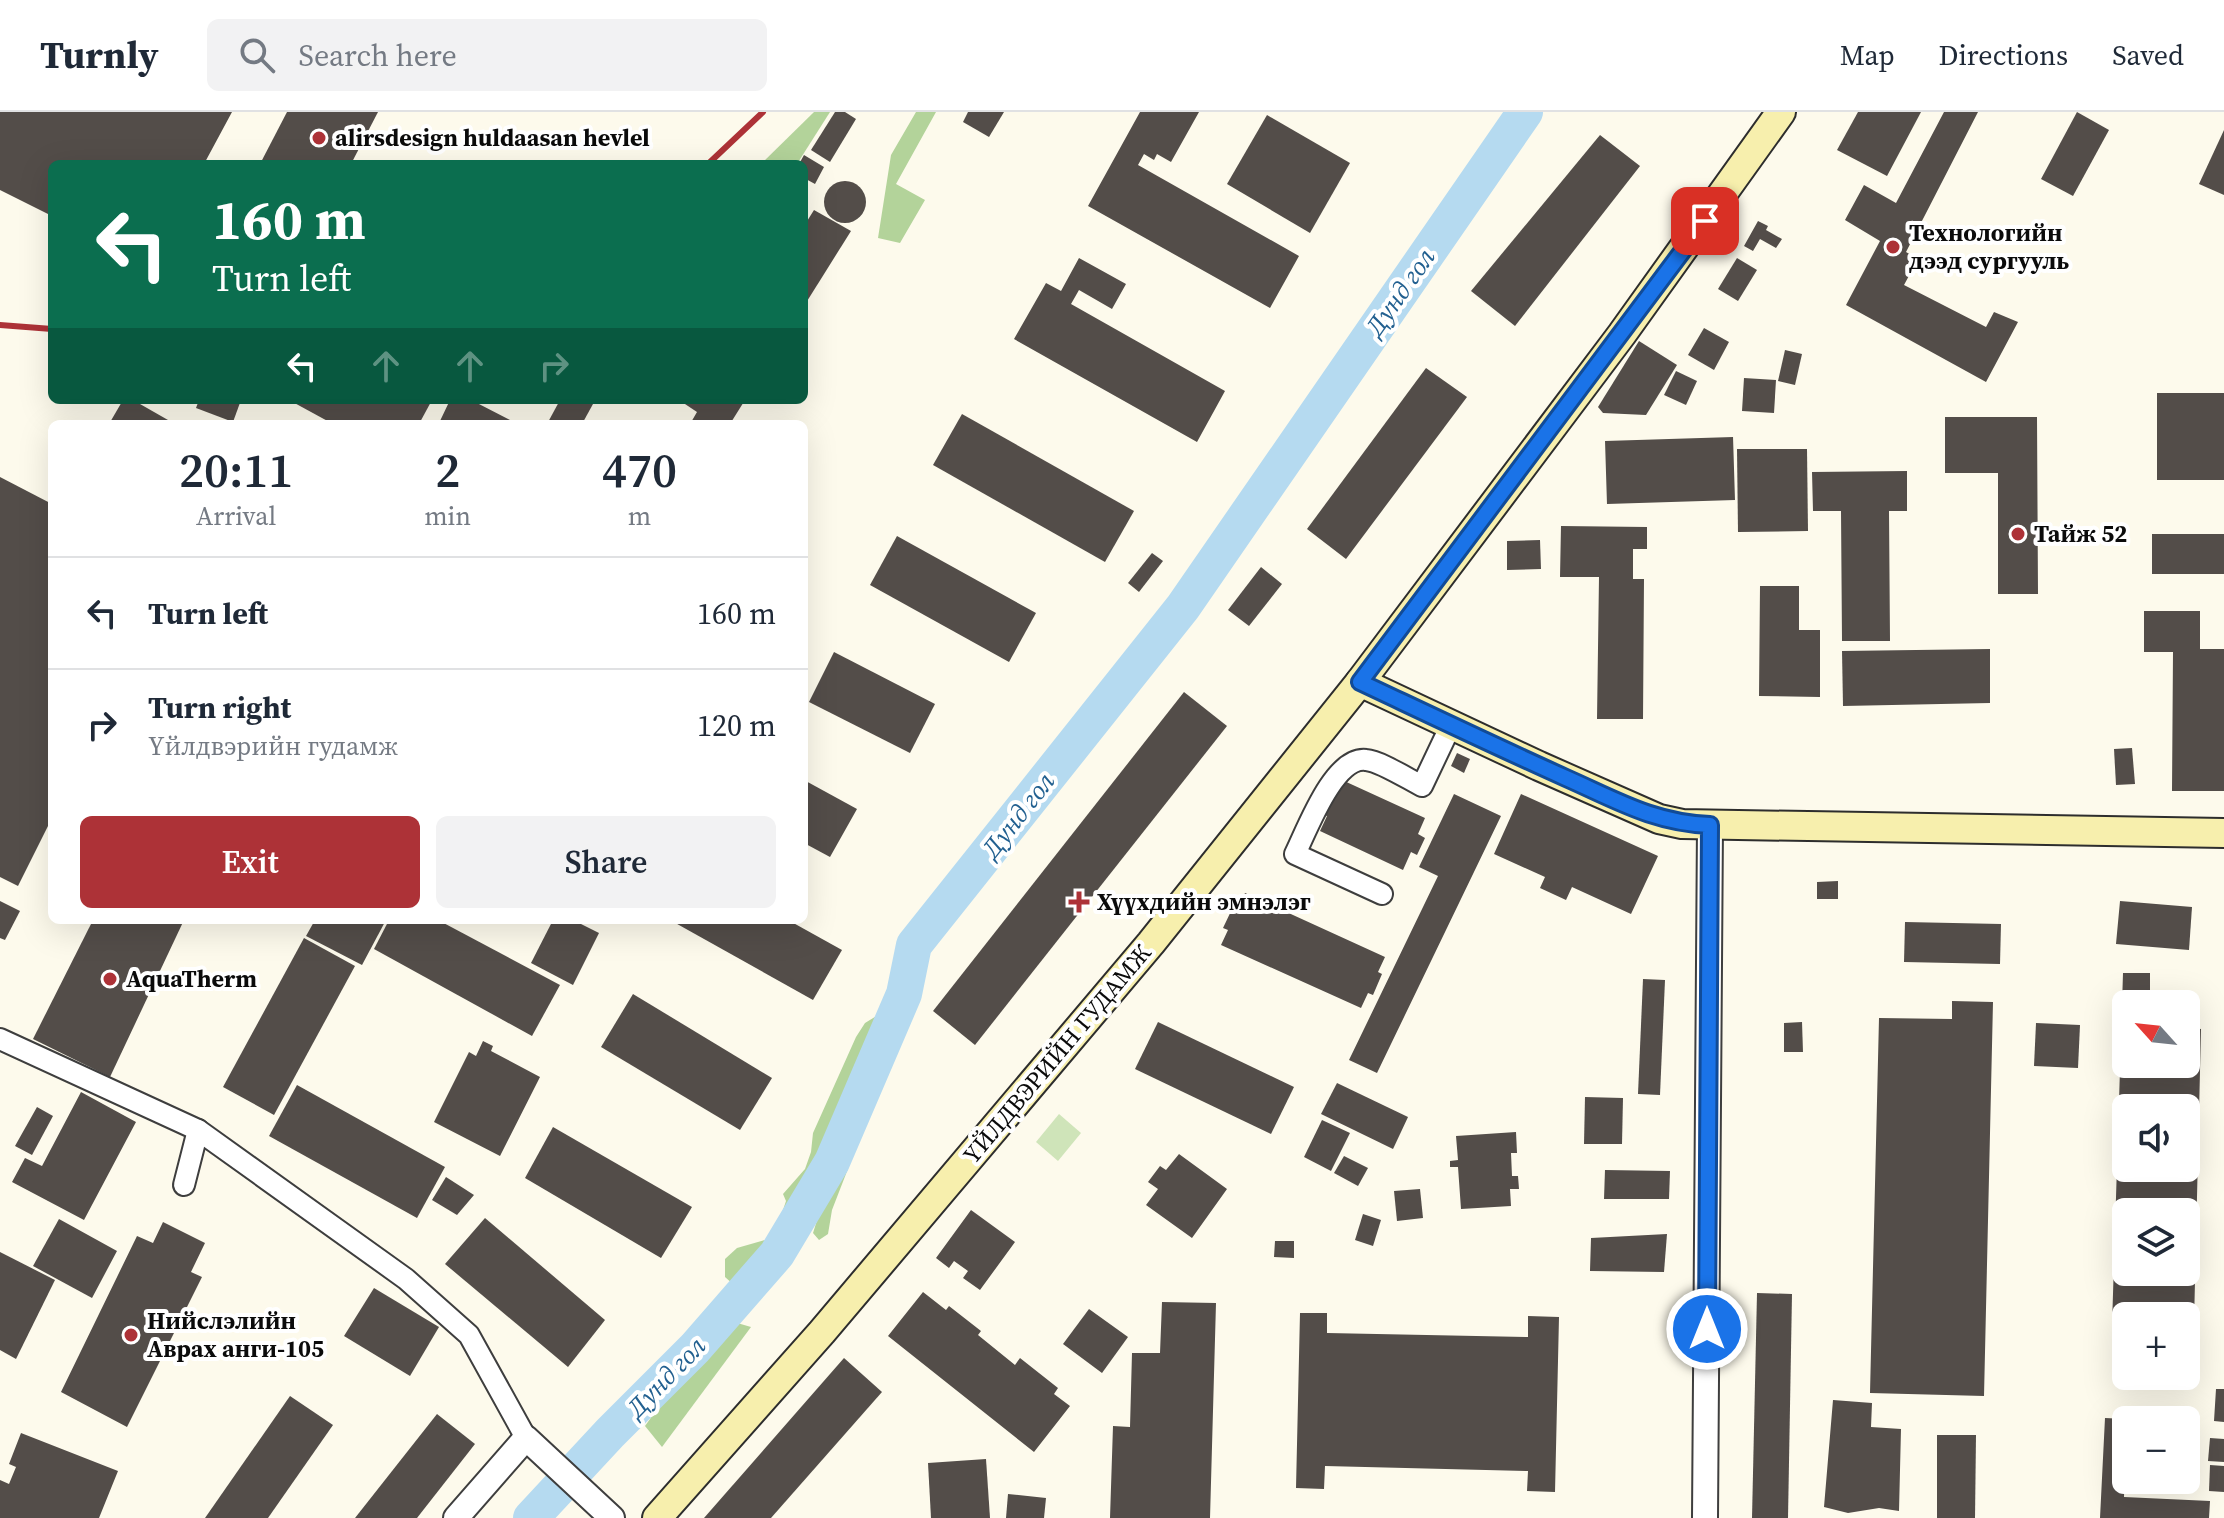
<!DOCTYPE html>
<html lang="en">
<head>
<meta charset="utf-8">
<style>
	body { margin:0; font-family:"Source Serif 4",serif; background:#f2f2f3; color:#1f2937; height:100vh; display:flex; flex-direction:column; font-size:30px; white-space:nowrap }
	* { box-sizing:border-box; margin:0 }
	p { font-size:26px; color:#747a83 }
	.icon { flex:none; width:44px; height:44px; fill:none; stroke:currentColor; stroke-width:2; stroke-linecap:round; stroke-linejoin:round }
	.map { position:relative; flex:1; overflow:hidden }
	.drawer { position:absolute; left:48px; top:308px; width:760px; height:504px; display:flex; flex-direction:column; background:#fff; border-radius:12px; box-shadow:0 8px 32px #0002 }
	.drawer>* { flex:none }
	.hud { position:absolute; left:48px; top:48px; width:760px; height:244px; border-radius:12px; box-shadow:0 8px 32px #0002; background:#0b6e4f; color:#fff; overflow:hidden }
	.needle { width:52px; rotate:297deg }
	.fabs { position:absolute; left:2112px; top:878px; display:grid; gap:16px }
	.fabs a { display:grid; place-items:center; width:88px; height:88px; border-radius:12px; background:#fff; box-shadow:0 8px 32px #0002; font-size:40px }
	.pin { position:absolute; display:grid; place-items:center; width:68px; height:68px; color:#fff; margin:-34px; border-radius:16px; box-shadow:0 4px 12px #0006 }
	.me { position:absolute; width:88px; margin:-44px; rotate:0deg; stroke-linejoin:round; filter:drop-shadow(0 0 6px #0008) }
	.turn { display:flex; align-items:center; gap:28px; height:168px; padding:0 32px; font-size:36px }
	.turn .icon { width:104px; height:104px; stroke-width:2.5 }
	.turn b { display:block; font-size:56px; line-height:68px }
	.lanes { display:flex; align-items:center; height:76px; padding:0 32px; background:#0003; justify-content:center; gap:40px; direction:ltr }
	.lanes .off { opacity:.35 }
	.eta { display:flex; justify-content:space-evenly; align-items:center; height:136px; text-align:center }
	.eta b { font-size:48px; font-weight:600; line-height:56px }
	.primary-button { display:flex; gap:16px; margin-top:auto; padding:16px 32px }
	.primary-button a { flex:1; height:92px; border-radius:12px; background:#ad3237; color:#fff; font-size:32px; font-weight:600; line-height:92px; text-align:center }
	.primary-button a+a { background:#f2f2f3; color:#1f2937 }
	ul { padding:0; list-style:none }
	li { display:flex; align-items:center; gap:24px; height:112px; padding:0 32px; border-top:2px solid #e0e1e3 }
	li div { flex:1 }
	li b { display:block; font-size:30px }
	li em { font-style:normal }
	header { display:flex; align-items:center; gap:48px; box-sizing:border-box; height:112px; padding:0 40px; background:#fff; border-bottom:2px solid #e0e1e3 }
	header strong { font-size:38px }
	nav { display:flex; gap:44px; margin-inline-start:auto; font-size:28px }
	.search { width:560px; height:72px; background:#f2f2f3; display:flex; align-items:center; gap:20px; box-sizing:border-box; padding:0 28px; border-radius:12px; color:#747a83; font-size:30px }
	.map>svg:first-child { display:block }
	.green { fill:#cfe4b9 }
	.forest { fill:#b3d39a }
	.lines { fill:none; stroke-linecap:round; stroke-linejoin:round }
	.river { stroke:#b5daf0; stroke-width:36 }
	.building { fill:#534d49; fill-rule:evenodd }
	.minor-casing { stroke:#3e3e3e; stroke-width:24 }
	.tertiary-casing { stroke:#3e3e3e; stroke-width:28 }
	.secondary-casing { stroke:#2d2d2d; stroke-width:32 }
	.minor { stroke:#fff; stroke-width:20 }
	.tertiary { stroke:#fff; stroke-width:24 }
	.secondary { stroke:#f7efad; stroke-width:28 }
	.rail { stroke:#ad3237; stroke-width:6 }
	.route-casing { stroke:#114b97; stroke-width:20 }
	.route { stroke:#1a73e8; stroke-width:14 }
	.poi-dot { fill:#ad3237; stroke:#fff; stroke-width:3 }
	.labels { text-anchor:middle; stroke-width:8; stroke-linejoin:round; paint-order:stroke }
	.poi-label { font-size:24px; font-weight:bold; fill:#0b0b0b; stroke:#fff; text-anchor:start }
	.street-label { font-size:24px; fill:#0b0b0b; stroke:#fff }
	.water-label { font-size:26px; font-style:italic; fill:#226090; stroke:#fff }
</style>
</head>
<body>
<header>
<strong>Turnly</strong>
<div class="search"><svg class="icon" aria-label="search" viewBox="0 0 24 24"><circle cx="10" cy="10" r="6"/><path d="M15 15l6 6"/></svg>Search here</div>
<nav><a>Map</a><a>Directions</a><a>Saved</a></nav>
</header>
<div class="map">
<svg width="2224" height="1406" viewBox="0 0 2224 1406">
	<rect width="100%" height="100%" fill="#fdfaec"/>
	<polygon class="green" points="1059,1002 1081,1021 1058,1049 1036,1030"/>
	<g class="forest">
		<polygon points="814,0 830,0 797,52 761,52"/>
		<polygon points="916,0 936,0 896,72 925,88 900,131 878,126 891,43"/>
		<polygon points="878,903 884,911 861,959 858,977 796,1103 790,1110 783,1098 786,1089 783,1082 805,1057 811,1040 813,1021 856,925 865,911"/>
		<polygon points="888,936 880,974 832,1098 828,1122 819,1128 813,1121 832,1061"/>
		<path d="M765,1128L772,1131C764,1147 752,1167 734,1173L725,1165V1147L737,1136Z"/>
		<polygon points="727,1208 751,1215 662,1335 645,1314 705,1230"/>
	</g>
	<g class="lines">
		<polyline class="river" points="531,1406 610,1321 695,1236 777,1142 832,1050 904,882 914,833 1183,495 1525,0"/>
	</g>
	<g class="building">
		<polygon points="0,0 232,0 204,52 52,52 52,104 0,78"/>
		<polygon points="287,0 378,0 351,52 260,52"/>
		<polygon points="835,0 845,0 856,7 830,50 811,38"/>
		<polygon points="968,0 1004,0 989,25 963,10"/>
		<polygon points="1140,0 1199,0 1171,50 1157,42 1154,48 1144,42 1138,53 1299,144 1270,196 1088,94"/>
		<polygon points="1858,0 1921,0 1887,64 1837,38"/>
		<polygon points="1944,0 1978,0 1906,140 1918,147 1904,173 1986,215 1994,200 2018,210 1986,270 1846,193 1880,129 1845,108 1864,73 1896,91"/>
		<polygon points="2077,0 2109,18 2073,84 2041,67"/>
		<polygon points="1267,3 1350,51 1310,121 1227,72"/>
		<polygon points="2224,18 2224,83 2199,72"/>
		<polygon points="1600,23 1640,54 1515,214 1471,179"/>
		<polygon points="804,43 824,55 815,72 804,66 804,52 799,52"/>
		<circle cx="845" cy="90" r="21"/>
		<polygon points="814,98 851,119 804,194 804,114"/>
		<polygon points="1758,109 1768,114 1766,118 1782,127 1776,136 1760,127 1753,139 1744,134"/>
		<polygon points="1079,146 1126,172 1112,197 1079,178 1071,192 1225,279 1197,330 1014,227 1046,171 1061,179"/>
		<polygon points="1737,146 1757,158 1738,189 1718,177"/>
		<polygon points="1704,216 1729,230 1714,258 1688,243"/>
		<polygon points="1639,229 1677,253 1646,303 1603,301 1598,295"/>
		<polygon points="1785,238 1802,242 1795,273 1778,269"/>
		<polygon points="1426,256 1467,285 1346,447 1307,417"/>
		<polygon points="1676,259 1697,269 1686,293 1664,283"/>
		<polygon points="1744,266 1776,268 1774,301 1742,299"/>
		<rect x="2157" y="281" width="67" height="87"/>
		<polygon points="123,288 133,288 175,312 109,312"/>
		<polygon points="199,288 241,288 233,310 196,296"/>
		<polygon points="289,288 432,288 419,312 333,312"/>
		<polygon points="450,288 478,288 477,291 512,309 511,312 446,312 440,309"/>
		<polygon points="560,288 585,288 593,292 582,312 547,312"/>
		<polygon points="679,288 745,288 730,312 690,312 697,300"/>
		<polygon points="962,302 1134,399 1105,450 933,353"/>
		<polygon points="1945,305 2037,305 2038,482 1998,482 1998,361 1945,361"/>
		<polygon points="1733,325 1735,388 1607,392 1605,329"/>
		<polygon points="1737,337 1807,337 1808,419 1738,420"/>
		<polygon points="1907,359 1907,399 1889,399 1890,529 1842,529 1841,399 1813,399 1812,360"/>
		<polygon points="0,365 52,392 52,706 18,774 0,765"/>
		<polygon points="1561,414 1647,415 1647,437 1633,437 1633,467 1644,467 1643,607 1597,607 1599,465 1560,465"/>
		<rect x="2152" y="422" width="72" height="40"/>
		<polygon points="897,424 1036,501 1009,550 870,473"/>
		<polygon points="1540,428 1541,457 1507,458 1507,429"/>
		<polygon points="1152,441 1163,449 1139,480 1128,471"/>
		<polygon points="1261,455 1282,472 1249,514 1228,498"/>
		<polygon points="1760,474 1799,474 1799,518 1820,518 1820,585 1759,584"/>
		<polygon points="2144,499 2200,499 2200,537 2224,537 2224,679 2172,679 2173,540 2144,540"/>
		<polygon points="1990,537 1990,591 1843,594 1842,539"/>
		<polygon points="834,540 935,592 910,641 809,590"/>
		<polygon points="1184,580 1227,614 975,933 933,899"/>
		<polygon points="2132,636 2135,672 2116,673 2114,637"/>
		<polygon points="1457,641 1470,647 1464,661 1451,654"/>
		<polygon points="804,668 857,697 830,745 804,731"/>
		<polygon points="1342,668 1425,706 1418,722 1425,726 1417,743 1411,740 1403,758 1320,719 1327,704 1319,701"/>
		<polygon points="1454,682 1501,704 1377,961 1349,948 1438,764 1419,755"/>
		<polygon points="1521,682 1658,744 1631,802 1572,775 1566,788 1540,776 1545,765 1494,742"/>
		<polygon points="1838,769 1838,787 1817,787 1817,770"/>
		<polygon points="1245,781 1385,845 1378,860 1382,862 1373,883 1368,881 1361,896 1221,833 1228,818 1223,816 1233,795 1238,798"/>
		<polygon points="0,789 20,799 5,828 0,826"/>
		<polygon points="2120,789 2192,795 2189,838 2116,832"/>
		<polygon points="93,808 184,808 110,965 33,927"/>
		<polygon points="315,808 386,808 362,853 306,824"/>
		<polygon points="389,808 438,808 560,873 532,924 374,837"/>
		<polygon points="553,808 573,808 599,821 573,873 531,851"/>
		<polygon points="670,808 788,808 842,838 813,888"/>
		<polygon points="1905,810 2001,812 2000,852 1904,850"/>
		<polygon points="304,826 355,854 274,1003 223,975"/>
		<path d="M2123,861H2150V892H2126V952H2186V901L2192,902L2193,916L2201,917L2194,1211L2186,1212V1204H2126V1214H2112ZM2126,996H2186V1056H2126ZM2126,1100H2186V1160H2126Z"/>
		<polygon points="1643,867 1665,868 1660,983 1638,982"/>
		<polygon points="633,882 772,966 740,1018 601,935"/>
		<polygon points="1952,889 1993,890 1984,1284 1870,1281 1879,906 1952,907"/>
		<polygon points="1158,910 1294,975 1271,1022 1135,957"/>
		<polygon points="1802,910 1803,940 1784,940 1784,911"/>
		<polygon points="2036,911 2080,913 2078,956 2034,954"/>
		<polygon points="483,929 493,934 491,939 540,965 500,1044 434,1010 469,940 476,944"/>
		<polygon points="1337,971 1408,1005 1393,1037 1321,1002"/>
		<polygon points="297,973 445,1055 417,1106 269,1024"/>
		<polygon points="81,980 136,1010 84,1108 12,1070 25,1046 42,1054"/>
		<polygon points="1585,985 1623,986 1622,1032 1584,1032"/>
		<polygon points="37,995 53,1004 32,1043 15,1034"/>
		<polygon points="1322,1008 1350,1021 1331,1059 1304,1045"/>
		<polygon points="553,1015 692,1095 661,1146 525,1066"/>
		<polygon points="1516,1020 1517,1041 1511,1041 1512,1064 1518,1064 1519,1077 1510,1077 1511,1094 1461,1097 1458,1055 1450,1055 1450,1049 1458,1048 1456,1024"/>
		<polygon points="1179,1042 1227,1077 1192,1126 1146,1093 1158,1077 1148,1070 1160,1054 1166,1058"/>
		<polygon points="1344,1044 1368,1056 1358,1074 1334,1061"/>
		<polygon points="1605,1058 1670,1059 1669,1087 1604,1087"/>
		<polygon points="446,1065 474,1083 457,1103 432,1088"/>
		<polygon points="1420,1077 1423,1106 1397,1109 1394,1079"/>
		<polygon points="971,1098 1015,1130 980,1178 963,1166 968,1159 954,1149 949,1156 936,1146"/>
		<polygon points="1363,1102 1381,1108 1373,1134 1355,1128"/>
		<polygon points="485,1106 605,1208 568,1255 445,1152"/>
		<polygon points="59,1107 117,1139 92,1186 33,1154"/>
		<polygon points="163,1110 205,1131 191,1160 202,1165 127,1315 61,1280 137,1124 153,1131"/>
		<polygon points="1667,1122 1664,1160 1590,1159 1591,1126"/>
		<polygon points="1275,1129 1294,1129 1294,1146 1274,1145"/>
		<polygon points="0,1140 55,1168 16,1247 0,1238"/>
		<polygon points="374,1176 439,1215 410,1264 344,1224"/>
		<polygon points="923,1180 946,1198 949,1194 981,1219 978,1223 1015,1253 1020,1246 1058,1276 1054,1282 1070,1294 1034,1340 888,1224"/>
		<polygon points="1757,1181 1792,1182 1788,1406 1752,1406"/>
		<polygon points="1162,1190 1216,1191 1210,1406 1110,1406 1113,1314 1130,1315 1132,1241 1160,1241"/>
		<polygon points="1089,1197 1128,1225 1102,1261 1063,1232"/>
		<polygon points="1300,1201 1327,1201 1327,1221 1528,1225 1528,1204 1559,1205 1555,1380 1527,1379 1528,1359 1325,1354 1324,1377 1296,1376"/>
		<polygon points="844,1246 882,1280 771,1406 704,1406"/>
		<polygon points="2216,1277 2224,1277 2224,1310 2214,1309"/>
		<polygon points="290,1284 333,1313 268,1406 205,1406"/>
		<polygon points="1833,1288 1872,1291 1871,1315 1901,1317 1899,1399 1879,1396 1848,1401 1824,1395"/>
		<polygon points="437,1302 475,1332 417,1406 355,1406"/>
		<polygon points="2105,1306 2126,1307 2124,1385 2210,1389 2209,1406 2100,1406"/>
		<polygon points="21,1321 118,1359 99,1406 0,1406 0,1368 9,1372 16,1355 9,1352"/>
		<polygon points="1937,1323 1976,1323 1975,1406 1937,1406"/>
		<polygon points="2210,1326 2224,1327 2224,1350 2208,1349"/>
		<polygon points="986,1347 990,1406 931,1406 928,1351"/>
		<polygon points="2210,1353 2224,1354 2224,1380 2209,1379"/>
		<polygon points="1008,1382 1046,1386 1044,1406 1006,1406"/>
	</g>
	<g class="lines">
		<defs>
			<g id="minor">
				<path d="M1382,782L1295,742C1307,718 1334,644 1366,648C1380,649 1408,667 1422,674L1451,613"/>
				<polyline points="0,927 198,1018 406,1167 469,1223 526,1326"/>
				<polyline points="184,1073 198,1018"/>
			</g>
			<g id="tertiary">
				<polyline points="456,1406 526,1326 612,1406"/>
				<polyline points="1705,1406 1710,713"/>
			</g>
			<g id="secondary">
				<polyline points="1360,570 1539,654 1659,707 1682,712 2224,721"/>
				<polyline points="657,1406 822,1220 1151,831 1360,570 1622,222 1781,0"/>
			</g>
		</defs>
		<use href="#minor" class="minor-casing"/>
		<use href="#tertiary" class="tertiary-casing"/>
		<use href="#secondary" class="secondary-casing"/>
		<use href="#minor" class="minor"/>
		<use href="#tertiary" class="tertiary"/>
		<use href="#secondary" class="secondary"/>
		<g class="rail">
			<polyline points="708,52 763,0"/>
			<polyline points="0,213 52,217"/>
		</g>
	</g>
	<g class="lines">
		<defs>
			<path id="route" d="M1705,109L1360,570C1428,602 1497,635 1566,666C1616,688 1654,711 1710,713L1707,1217"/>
		</defs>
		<use href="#route" class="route-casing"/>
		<use href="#route" class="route"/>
	</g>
	<g class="poi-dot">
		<circle cx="319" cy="26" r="8"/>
		<circle cx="1893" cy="135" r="8"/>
		<circle cx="2018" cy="422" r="8"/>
		<path d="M1075 778h8v8h8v8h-8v8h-8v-8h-8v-8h8z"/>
		<circle cx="110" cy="867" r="8"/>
		<circle cx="131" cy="1223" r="8"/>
	</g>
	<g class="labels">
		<g class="poi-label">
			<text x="335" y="34">alirsdesign huldaasan hevlel</text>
			<text x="1909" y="129">Технологийн<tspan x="1909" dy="28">дээд сургууль</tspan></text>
			<text x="2034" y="430">Тайж 52</text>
			<text x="1097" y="798">Хүүхдийн эмнэлэг</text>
			<text x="126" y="875">AquaTherm</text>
			<text x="147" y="1217">Нийслэлийн<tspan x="147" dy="28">Аврах анги-105</tspan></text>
		</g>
		<g class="street-label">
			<text transform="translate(1057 942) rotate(-50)" y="8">YЙЛДВЭРИЙН ГУДАМЖ</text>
		</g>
		<g class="water-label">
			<text transform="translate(1400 180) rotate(-55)" y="9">Дунд гол</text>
			<text transform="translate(1018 703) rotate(-52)" y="9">Дунд гол</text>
			<text transform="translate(666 1265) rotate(-46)" y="9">Дунд гол</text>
		</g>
	</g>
</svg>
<div class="fabs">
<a><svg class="needle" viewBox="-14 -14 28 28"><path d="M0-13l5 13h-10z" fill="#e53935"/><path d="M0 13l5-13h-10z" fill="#747a83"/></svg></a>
<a><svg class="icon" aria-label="sound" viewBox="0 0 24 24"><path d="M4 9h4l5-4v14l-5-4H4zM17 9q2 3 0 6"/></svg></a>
<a><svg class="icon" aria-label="layers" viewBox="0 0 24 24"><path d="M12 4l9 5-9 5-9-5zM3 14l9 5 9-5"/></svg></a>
<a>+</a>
<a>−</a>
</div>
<div class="pin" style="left:1705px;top:109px;background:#d93025"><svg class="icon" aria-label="arrive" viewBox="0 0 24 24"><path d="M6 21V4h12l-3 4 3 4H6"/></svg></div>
<svg class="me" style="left:1707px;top:1217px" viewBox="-20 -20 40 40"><circle r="17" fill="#1a73e8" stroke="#fff" stroke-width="3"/><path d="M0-11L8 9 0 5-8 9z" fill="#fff"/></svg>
<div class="hud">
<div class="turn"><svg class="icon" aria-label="left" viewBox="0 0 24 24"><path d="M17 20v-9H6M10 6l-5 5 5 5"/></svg><div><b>160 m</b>Turn left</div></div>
<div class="lanes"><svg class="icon" aria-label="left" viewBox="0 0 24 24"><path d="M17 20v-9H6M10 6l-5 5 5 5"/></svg><svg class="icon off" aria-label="ahead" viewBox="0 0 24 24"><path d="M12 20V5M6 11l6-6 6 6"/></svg><svg class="icon off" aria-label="ahead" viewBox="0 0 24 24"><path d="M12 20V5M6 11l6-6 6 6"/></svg><svg class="icon off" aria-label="right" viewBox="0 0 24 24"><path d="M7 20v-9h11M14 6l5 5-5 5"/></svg></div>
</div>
<section class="drawer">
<div class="eta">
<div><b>20:11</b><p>Arrival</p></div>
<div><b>2</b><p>min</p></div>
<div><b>470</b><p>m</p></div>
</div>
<ul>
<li><svg class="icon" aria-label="left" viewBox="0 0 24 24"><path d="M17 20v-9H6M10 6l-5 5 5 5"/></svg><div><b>Turn left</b></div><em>160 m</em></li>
<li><svg class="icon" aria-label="right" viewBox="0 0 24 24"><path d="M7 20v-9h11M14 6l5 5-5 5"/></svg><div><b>Turn right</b><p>Yйлдвэрийн гудамж</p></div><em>120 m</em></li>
</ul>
<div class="primary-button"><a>Exit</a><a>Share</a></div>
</section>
</div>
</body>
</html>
